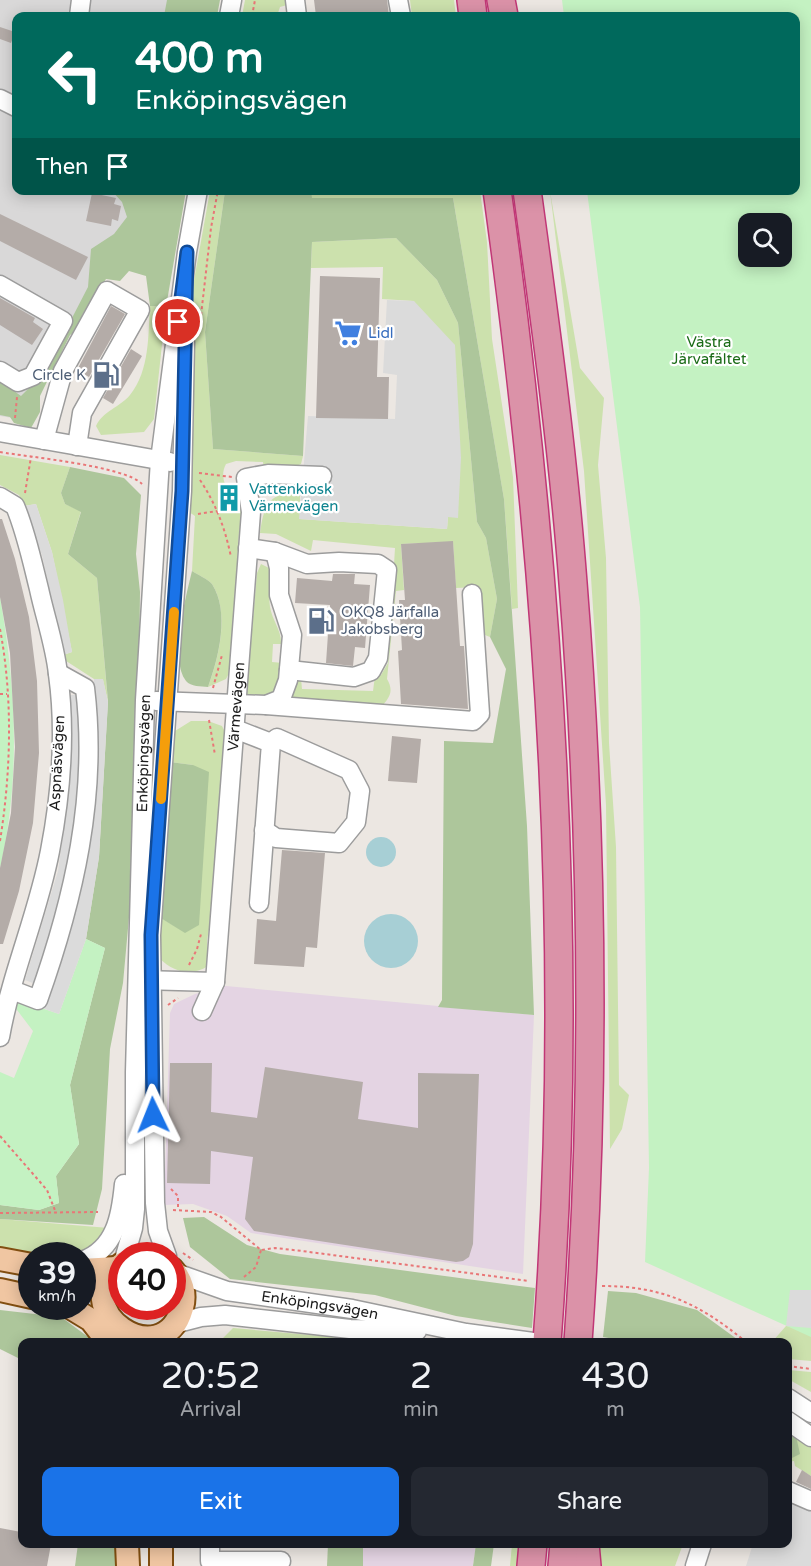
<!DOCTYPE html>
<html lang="en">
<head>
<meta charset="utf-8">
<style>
	body { margin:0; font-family:"Varela Round",sans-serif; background:#242831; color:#f1f3f6; height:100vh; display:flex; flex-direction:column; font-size:22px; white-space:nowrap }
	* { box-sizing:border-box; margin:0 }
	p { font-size:20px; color:#9ea1a6 }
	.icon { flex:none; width:33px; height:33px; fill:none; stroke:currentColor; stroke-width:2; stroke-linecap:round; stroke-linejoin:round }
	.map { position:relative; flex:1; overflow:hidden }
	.side { position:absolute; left:18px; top:1338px; width:774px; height:210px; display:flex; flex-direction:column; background:#171b24; border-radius:12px; box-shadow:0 3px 15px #0003 }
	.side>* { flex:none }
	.banner { position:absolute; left:12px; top:12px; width:788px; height:183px; border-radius:12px; box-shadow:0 3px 15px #0003; background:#00695c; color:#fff; overflow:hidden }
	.controls { position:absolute; left:738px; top:213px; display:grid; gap:12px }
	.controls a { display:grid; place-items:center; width:54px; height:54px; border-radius:12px; background:#171b24; box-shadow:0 3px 15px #0003; font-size:30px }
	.speed { position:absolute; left:18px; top:1242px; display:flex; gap:12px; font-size:30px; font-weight:700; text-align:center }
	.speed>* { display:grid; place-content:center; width:78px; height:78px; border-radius:50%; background:#171b24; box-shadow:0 3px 15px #0003; line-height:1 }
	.speed small { font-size:15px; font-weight:400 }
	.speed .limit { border:9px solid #d22; background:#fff; color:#111 }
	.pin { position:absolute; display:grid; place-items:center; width:51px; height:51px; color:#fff; margin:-26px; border:3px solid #fff; border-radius:50%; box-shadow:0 2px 6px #0007 }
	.me { position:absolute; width:66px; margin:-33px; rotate:358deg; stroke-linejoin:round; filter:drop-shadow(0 0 4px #0008) }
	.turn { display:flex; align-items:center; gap:21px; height:126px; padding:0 24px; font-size:27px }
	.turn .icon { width:78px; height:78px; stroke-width:2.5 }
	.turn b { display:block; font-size:42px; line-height:51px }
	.then { display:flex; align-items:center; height:57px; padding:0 24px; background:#0003; gap:12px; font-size:22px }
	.eta { display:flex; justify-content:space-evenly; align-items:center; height:102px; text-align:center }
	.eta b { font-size:36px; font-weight:600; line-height:42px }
	.action { display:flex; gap:12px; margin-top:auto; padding:12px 24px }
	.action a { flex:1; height:69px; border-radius:12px; background:#1a73e8; color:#fff; font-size:24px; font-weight:600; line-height:69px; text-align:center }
	.action a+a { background:#242831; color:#f1f3f6 }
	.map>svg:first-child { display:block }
	.residential { fill:#d9d8d8 }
	.industrial { fill:#e4d4e3 }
	.grass { fill:#cce1ad }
	.forest { fill:#adc69b }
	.park { fill:#c4f2c2; fill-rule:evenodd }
	.parking { fill:#dbdbdb }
	.water { fill:#a7cfd5 }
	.building { fill:#b4aca8 }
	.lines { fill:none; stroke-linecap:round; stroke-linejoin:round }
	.minor-casing { stroke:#9c9c9c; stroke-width:21 }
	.major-casing { stroke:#824f11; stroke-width:26 }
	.highway-casing { stroke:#c13776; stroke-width:30 }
	.path { stroke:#e97677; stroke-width:2; stroke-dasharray:3 3; stroke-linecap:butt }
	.minor { stroke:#fff; stroke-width:18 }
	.major { stroke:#f0c6a2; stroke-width:22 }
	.highway { stroke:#db92a8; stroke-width:27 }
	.route-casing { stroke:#114b97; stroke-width:15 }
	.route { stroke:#1a73e8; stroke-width:10 }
	.slow { stroke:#f59e0b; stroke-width:10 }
	.labels { text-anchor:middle; stroke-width:4.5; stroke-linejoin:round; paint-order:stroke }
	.shop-label { font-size:15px; fill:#366cbe; stroke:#fff; text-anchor:start }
	.park-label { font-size:15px; fill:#1a6b17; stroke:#fff }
	.service-label { font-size:15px; fill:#4e5e75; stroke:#fff; text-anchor:end }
	.culture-label { font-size:15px; fill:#0d838f; stroke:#fff; text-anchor:start }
	.street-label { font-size:15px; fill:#1b1b1b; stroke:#fff }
</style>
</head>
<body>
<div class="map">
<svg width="811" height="1566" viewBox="0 0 811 1566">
	<rect width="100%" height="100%" fill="#ece7e2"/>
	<polygon class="residential" points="0,0 201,0 198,16 16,16 16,190 163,191 101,277 25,420 0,416"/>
	<g class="industrial">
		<polygon points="226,986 534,1015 523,1274 251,1233 227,1216 193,1204 164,1205 170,1013 174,1004 195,994"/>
		<polygon points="363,1544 476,1544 473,1566 363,1566"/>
	</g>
	<g class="grass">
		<polygon points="245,0 287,0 287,5 280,7 277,16 242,16"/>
		<polygon points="410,0 454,0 456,16 412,16"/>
		<path d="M210,191H225L205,332L213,449L303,456L301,464L291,468L264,469L263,462L236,461L226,464C216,483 235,498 244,513L239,532L231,669L226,679L208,687C219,657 230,612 212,584C208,579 198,575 192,571L195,516L186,510L191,297Z"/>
		<polygon points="311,191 480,191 487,242 492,339 513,477 518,608 512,609 504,499 453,198 311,198"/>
		<polygon points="550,191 580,368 604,398 598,465 606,558 609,743 616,847 619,1085 629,1095 622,1129 610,1149 606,805 584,471"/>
		<path d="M396,238L437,280L458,323L477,522L486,538L497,599L490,637L480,633L478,587L456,588L453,542L401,544L404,590L396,591L387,679C394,691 390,697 381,707L291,699L298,678H301L302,689L373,691L375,676L381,675L388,663L395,548L313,540L311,551L276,534L260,533C264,503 270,493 300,491V519L447,529L448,517L414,301L382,299L383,267L311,268L312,242Z"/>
		<path d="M150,306L166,307L154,419L144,432L101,435L96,426C103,411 120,407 130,395C150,370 148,335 150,306Z"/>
		<polygon points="0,455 70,467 61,493 65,504 81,511 68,554 97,578 108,702 103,680 94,679 63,659 63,655 72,652 52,552 36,504 24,506 19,495 0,485"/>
		<path d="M261,564L269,568C272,581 268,594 270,607C272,620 282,631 281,644H273L272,662L283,663L278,691L268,697L246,698L257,573Z"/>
		<path d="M191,721H208L222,726L227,736C222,802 221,870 208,935C205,946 211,955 208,966C191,977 174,972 160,959L159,917L185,932L193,765L170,762L175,731Z"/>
		<path d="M0,1219L109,1228C103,1234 97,1244 89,1249C69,1264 23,1253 0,1249Z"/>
		<polygon points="786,1326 811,1328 811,1361 788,1359 788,1342 772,1342"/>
		<polygon points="233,1328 389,1342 398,1342 219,1342"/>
		<polygon points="788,1370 811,1372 811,1392 788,1379"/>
		<polygon points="796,1436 811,1446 811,1476 795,1466 794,1461 788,1462 788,1456 792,1458"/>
		<polygon points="512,1544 518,1544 517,1566 510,1566"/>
		<polygon points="595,1544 683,1544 675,1566 595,1566"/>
	</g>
	<g class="forest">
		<polygon points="167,0 220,0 217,16 164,16"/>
		<polygon points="112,191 186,191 166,307 150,306 146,276 129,271 120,281 106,279 82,315 82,327 70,335 40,396 40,412 31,428 14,423 10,417 0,415 0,381 21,396 43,374 88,287 91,249 114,234 127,217 122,202"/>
		<polygon points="225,191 311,191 312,198 453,198 504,499 527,826 534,1015 438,1007 442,1000 444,741 493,743 506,669 490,637 497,599 486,538 477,522 458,323 437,280 396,238 312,242 303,456 213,449 205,332"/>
		<polygon points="70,467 124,478 141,495 136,554 140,592 137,830 123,983 110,1049 102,1189 93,1225 0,1219 0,1205 39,1210 59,1203 56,1176 79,1144 70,1085 105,948 86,939 99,857 108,701 97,578 68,554 81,512 65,504 61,493"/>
		<path d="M192,571C198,575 208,579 212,584C230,612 219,657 208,687C201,686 191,687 186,681C169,659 186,596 192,571Z"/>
		<polygon points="170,762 193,765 209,772 199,925 185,933 159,917"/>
		<polygon points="204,1217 247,1245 280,1254 535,1288 532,1328 456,1316 375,1295 230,1279 190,1247 183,1218"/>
		<polygon points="608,1291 636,1293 697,1310 741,1342 631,1342 603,1337"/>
		<polygon points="0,1310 61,1317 95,1342 22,1342 22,1360 0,1349"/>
		<polygon points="788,1431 796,1436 800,1454 792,1458 788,1456"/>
		<polygon points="78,1544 115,1544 116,1566 75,1566"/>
		<polygon points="328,1544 363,1544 363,1566 327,1566"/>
		<polygon points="476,1544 494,1544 491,1566 473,1566"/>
	</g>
	<g class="park">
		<path d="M562,0H811V1337L645,1262L649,1168L640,607L587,191L795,190V16H564ZM748,224H782V256H748Z"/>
		<path d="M0,597C16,688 21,777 0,868Z"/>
		<polygon points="86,939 105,948 70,1085 79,1144 56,1176 59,1203 39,1210 0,1205 0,1072 14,1078 33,1031 14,1006 18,1000 59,1014"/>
	</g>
	<g class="parking">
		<polygon points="387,300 414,301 455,345 461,458 458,518 448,517 447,529 299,519 308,416 395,419 397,375 383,373"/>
		<polygon points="36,504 52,552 63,600 72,652 63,655 42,555 24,506"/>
		<polygon points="94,679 103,679 108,702 99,857 86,939 59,1014 42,1008 48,989 25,980 58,871 67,806 71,695 94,695"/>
		<polygon points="790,1290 811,1290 811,1328 786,1326"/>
		<polygon points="788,1498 811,1508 811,1566 746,1566 753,1544 788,1544"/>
	</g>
	<g class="water">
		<circle cx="381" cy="852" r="15"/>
		<circle cx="391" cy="941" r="27"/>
	</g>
	<g class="building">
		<polygon points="314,0 387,0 389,16 316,16"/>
		<polygon points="0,27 15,32 11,43 0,39"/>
		<polygon points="92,193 116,198 114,204 121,206 118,221 112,219 111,226 86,221"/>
		<polygon points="0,214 88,257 76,280 0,241"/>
		<polygon points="320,276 380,278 377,377 389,377 388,419 316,418"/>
		<polygon points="0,298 35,318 33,322 43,329 32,345 0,325"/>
		<polygon points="111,306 125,314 89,377 77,370"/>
		<polygon points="131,349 142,356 113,404 103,398"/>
		<polygon points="0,519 2,519 15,559 29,617 37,681 39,753 33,823 19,891 3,944 0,944 0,868 11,813 15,747 10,653 0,597"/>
		<polygon points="453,541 460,646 464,646 468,709 401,704 398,651 402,650 399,600 405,600 401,544"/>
		<polygon points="333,574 355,574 354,584 370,585 365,648 355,647 353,666 326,663 330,605 295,603 297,578 332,581"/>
		<polygon points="392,736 421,739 417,783 388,781"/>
		<polygon points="282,850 325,853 317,948 306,947 304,967 254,964 257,919 276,921"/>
		<polygon points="170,1063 212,1063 211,1112 257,1118 265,1067 363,1082 358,1119 418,1128 418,1073 479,1074 473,1244 469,1257 463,1261 456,1262 254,1231 245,1219 253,1157 211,1151 210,1184 167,1183"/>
		<polygon points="802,1470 811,1476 811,1489 796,1482"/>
		<polygon points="0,1528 21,1532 22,1544 51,1544 47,1566 0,1566"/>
	</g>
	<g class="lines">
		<defs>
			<g id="minor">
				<polyline points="295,0 297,16"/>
				<polyline points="398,0 401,16"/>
				<polyline points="79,16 81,0"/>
				<polyline points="229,16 232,0"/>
				<polyline points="0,99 16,107"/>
				<polyline points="0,285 63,321 33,376 18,382 0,371"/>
				<polyline points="0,432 170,462"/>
				<polyline points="44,440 63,371 107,291 140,310 82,413 77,446"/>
				<path d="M0,497L15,506C26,532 32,561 39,589C45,617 55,645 58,674C66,732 61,794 50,851C38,914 11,974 0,1037"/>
				<polyline points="248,548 275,552 307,564 339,562 378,564 387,570 378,658 371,671 354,677 289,670"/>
				<polyline points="156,701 266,705 281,699 288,680 292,635 279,595 279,568 275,552"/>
				<polyline points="266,705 473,721 480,714 472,594"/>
				<polyline points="235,729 271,743 259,903"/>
				<polyline points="264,830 276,838 339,843 356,822 360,791 349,770 277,738 271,743"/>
				<polyline points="142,980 215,982"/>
				<path d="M12,990L38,1000C74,899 98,795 85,688L58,673"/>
				<path id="s1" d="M202,1011L215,982L251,512L246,478L268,474L322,476"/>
				<path id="s2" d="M125,1256L133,1228L135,1209V1072L145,700L160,460L187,252L198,190"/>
				<polyline points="167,1256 158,1231 155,1203 151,935 182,491 185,342"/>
				<path d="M82,1261C116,1249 121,1215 124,1184"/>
				<path id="s3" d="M176,1273L227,1291L352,1309L466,1333L533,1342"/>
				<polyline points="174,1324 201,1317 225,1315 350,1329 417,1331"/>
				<polyline points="788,1398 811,1413"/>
				<polyline points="788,1421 811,1437"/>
				<polyline points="788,1491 811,1501"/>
				<polyline points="210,1544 210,1561 281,1561"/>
				<polyline points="695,1566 702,1544"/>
			</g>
			<g id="major">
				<polyline points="0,1259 32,1265"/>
				<path d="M122,1264C61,1309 163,1377 182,1308C186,1294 182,1280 172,1269"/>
				<polyline points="82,1270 116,1268"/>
				<polyline points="0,1290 32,1297"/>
				<polyline points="68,1306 91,1320 108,1342"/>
				<polyline points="127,1544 128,1566"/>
				<polyline points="161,1544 161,1566"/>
			</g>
			<g id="highway">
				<polyline points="471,0 473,16"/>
				<polyline points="501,0 504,16"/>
				<path d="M497,190C550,572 576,958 547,1342"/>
				<path d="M527,190C545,321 563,451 573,583C593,835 596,1090 578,1342"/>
				<polyline points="585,1544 587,1566"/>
				<polyline points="531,1566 533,1544"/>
				<polyline points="562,1566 564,1544"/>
			</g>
		</defs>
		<use href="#minor" class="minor-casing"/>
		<use href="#major" class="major-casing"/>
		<use href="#highway" class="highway-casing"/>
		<g class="path">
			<polyline points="252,16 255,0"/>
			<polyline points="199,333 211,228 218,190"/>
			<polyline points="15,418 17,397"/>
			<path d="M0,452C28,457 125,466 142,484"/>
			<polyline points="199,473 232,477"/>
			<path d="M200,480C216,504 225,528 231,557"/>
			<polyline points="25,493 31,457"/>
			<polyline points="198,514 217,511"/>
			<path d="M0,629C13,698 11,772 0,841"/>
			<polyline points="213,688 222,655"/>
			<polyline points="0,694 7,694"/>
			<polyline points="209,720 215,755"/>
			<polyline points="189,965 197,949 201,934"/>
			<polyline points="168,1005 178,998"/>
			<polyline points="0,1136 47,1190 56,1213"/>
			<polyline points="171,1189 178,1196 178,1210"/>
			<polyline points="173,1210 211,1212 221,1217 261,1250 275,1248 302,1251 529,1281"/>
			<polyline points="0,1213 98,1212"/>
			<polyline points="183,1253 193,1260"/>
			<polyline points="244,1277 256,1267 261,1250"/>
			<path d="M602,1286C663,1286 700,1304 746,1342"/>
			<polyline points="788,1366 811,1369"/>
		</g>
		<use href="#minor" class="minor"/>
		<use href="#major" class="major"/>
		<use href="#highway" class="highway"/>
	</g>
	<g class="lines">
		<defs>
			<polyline id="route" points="153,1115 151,935 182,491 187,252 178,322"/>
		</defs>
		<use href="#route" class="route-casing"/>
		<use href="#route" class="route"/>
		<polyline class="slow" points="161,799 174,612"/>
	</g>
	<defs>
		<symbol id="supermarket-bare" viewBox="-9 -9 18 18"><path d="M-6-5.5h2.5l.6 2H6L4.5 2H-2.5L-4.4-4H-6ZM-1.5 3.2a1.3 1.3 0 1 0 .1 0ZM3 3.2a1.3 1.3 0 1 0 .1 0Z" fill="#3f7fe0" stroke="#fff" stroke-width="2.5" paint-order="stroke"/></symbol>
		<symbol id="fuel-bare" viewBox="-9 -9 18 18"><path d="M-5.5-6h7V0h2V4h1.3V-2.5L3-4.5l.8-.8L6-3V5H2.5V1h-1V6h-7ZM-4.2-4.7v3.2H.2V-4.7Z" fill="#5c6f8a" stroke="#fff" stroke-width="2.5" paint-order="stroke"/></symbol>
		<symbol id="building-bare" viewBox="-9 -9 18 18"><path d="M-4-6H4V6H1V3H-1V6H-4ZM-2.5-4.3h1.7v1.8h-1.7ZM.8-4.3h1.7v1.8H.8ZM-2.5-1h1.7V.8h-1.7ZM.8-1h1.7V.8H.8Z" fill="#0f9aa8" stroke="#fff" stroke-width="2.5" paint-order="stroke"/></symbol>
	</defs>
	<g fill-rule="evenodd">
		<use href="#supermarket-bare" x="329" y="314" width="38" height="38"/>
		<use href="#fuel-bare" x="87" y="356" width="38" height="38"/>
		<use href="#building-bare" x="210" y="479" width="38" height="38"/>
		<use href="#fuel-bare" x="302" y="602" width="38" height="38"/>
	</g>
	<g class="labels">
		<g class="shop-label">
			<text x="368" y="338">Lidl</text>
		</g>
		<g class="park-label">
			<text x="709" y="347">Västra<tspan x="709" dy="17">Järvafältet</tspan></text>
		</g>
		<g class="service-label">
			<text x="86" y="380">Circle K</text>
			<text x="341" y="617" text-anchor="start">OKQ8 Järfalla<tspan x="341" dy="17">Jakobsberg</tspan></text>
		</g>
		<g class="culture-label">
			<text x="249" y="494">Vattenkiosk<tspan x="249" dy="17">Värmevägen</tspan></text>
		</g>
		<g class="street-label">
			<text dy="5" stroke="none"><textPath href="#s1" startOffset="308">Värmevägen</textPath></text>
			<text dy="5" stroke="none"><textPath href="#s2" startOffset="504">Enköpingsvägen</textPath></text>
			<text transform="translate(57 763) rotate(-87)" y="5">Aspnäsvägen</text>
			<text dy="5" stroke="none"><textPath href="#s3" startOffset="148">Enköpingsvägen</textPath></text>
		</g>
	</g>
</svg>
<div class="controls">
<a><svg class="icon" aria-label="search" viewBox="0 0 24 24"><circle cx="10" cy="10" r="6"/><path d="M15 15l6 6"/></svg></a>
</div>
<div class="speed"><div>39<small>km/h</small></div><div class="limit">40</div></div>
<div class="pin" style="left:178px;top:322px;background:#d93025"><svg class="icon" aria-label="arrive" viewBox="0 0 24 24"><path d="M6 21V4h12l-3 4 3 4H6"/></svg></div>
<svg class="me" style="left:153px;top:1115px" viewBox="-20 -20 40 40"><path d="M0-17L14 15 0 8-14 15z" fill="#1a73e8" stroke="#fff" stroke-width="4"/></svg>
<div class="banner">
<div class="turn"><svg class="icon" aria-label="left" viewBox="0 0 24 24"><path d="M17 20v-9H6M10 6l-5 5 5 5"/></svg><div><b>400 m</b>Enköpingsvägen</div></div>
<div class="then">Then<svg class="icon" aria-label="arrive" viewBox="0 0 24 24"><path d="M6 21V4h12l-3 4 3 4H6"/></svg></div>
</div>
<section class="side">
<div class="eta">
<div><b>20:52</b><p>Arrival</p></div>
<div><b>2</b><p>min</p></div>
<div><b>430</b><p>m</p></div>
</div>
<div class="action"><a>Exit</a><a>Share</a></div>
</section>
</div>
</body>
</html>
